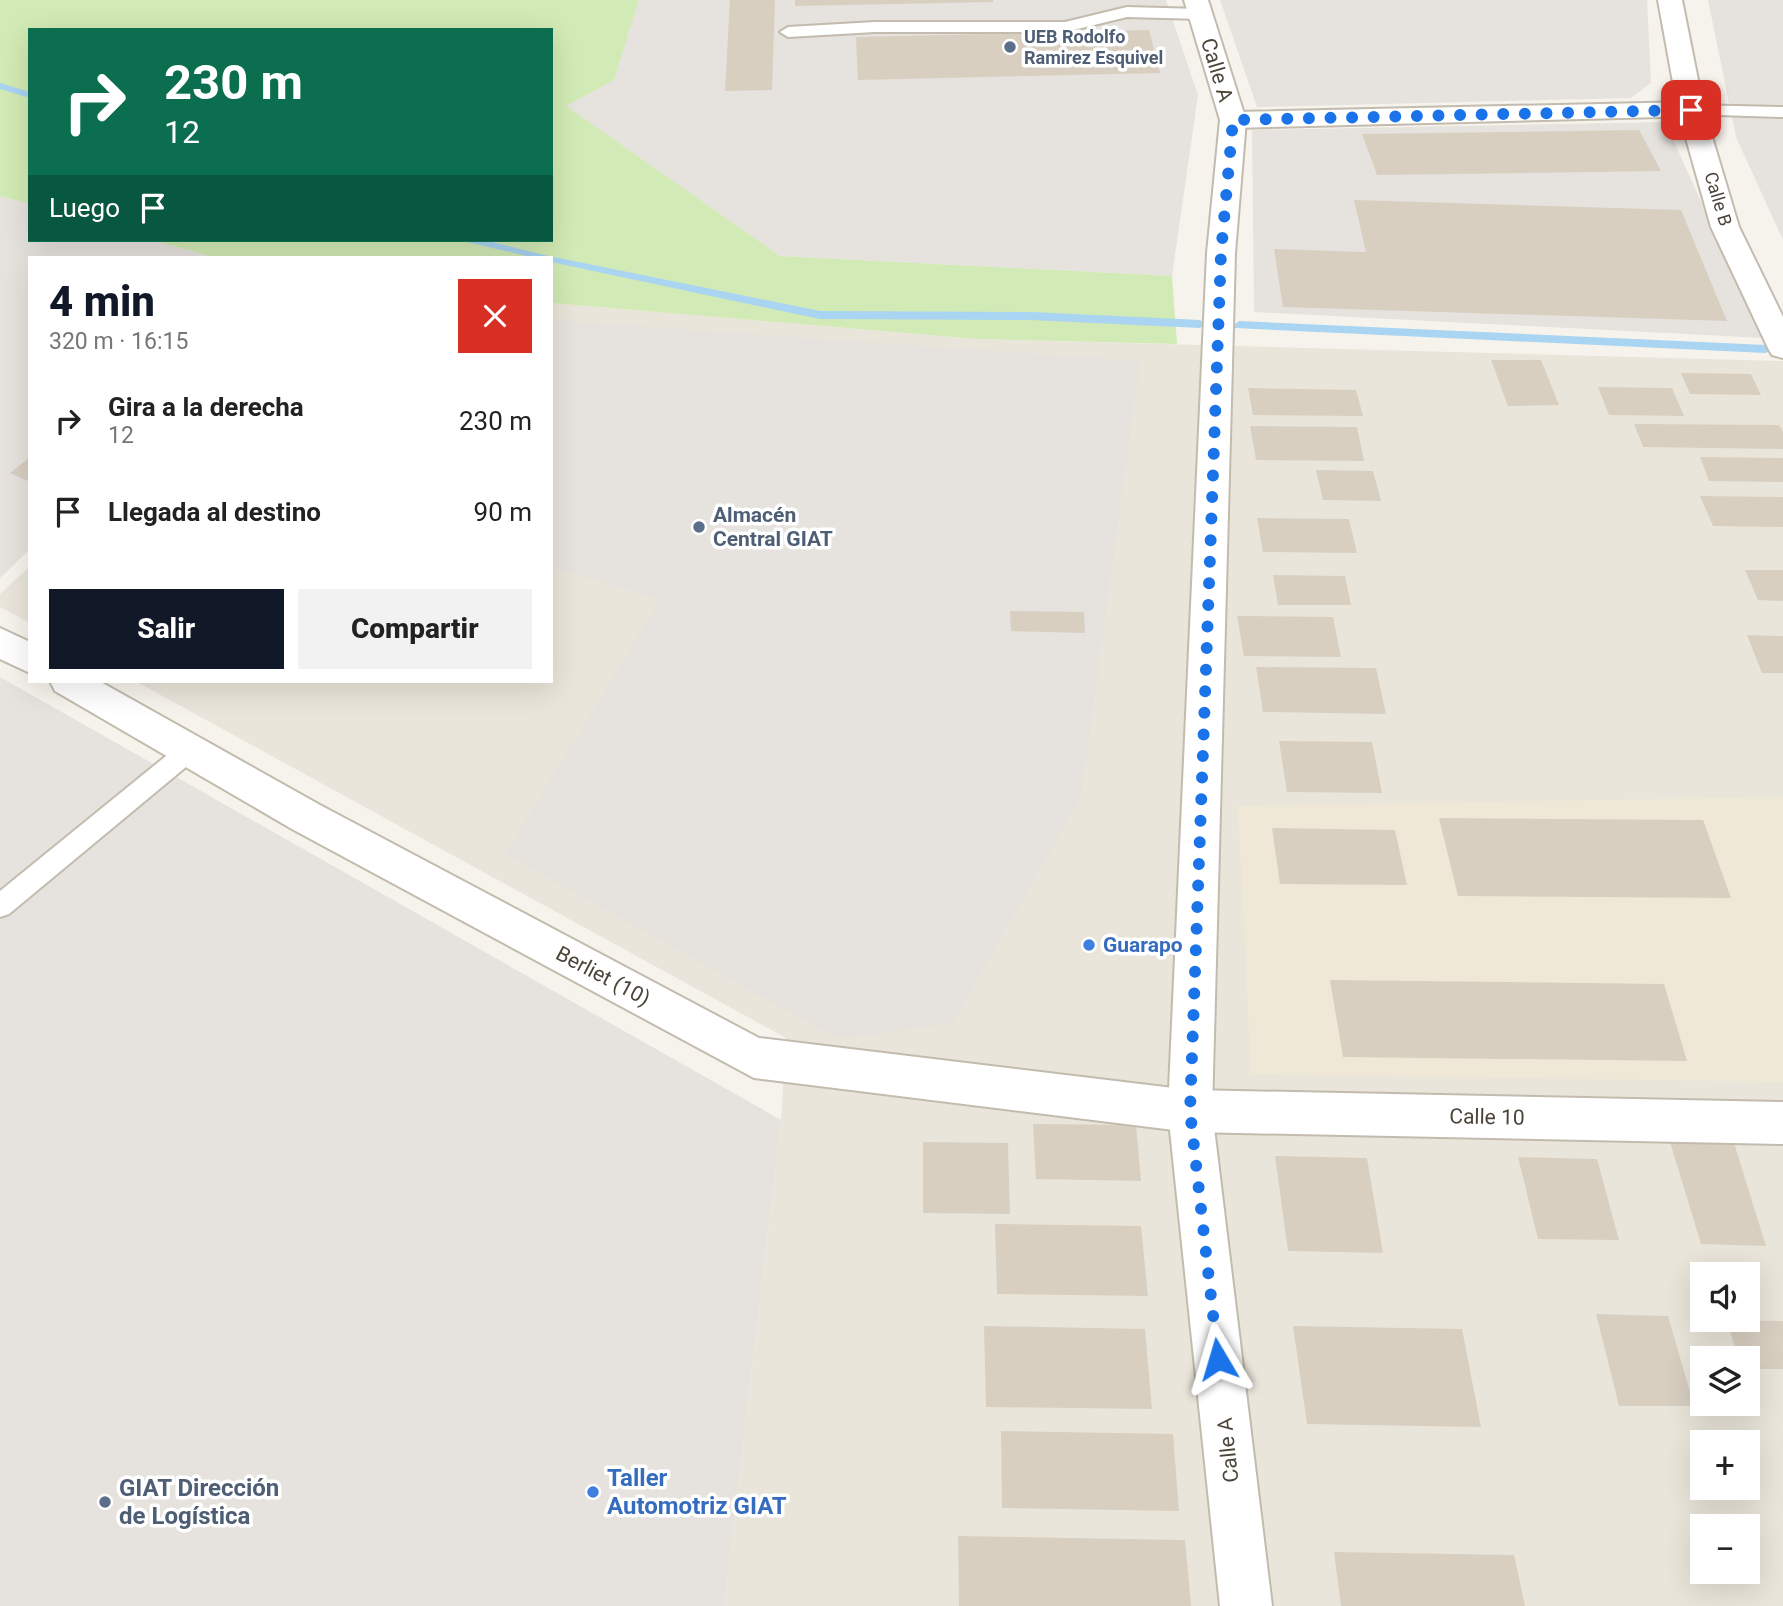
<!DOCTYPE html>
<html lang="es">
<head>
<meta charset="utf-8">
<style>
	body { margin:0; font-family:Roboto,sans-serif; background:#f2f2f2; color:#222; height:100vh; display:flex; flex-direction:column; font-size:26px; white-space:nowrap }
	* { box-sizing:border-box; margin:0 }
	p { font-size:23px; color:#767676 }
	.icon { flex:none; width:38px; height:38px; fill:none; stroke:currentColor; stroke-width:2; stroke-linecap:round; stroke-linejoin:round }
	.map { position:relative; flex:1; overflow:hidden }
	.panel { position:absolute; left:28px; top:256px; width:525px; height:427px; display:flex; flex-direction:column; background:#fff; border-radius:0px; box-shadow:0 7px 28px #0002 }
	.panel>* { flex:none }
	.hud { position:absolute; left:28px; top:28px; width:525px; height:214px; border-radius:0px; box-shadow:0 7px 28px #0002; background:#0b6e4f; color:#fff; overflow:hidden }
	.fabs { position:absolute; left:1690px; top:1262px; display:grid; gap:14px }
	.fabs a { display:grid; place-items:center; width:70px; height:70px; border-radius:0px; background:#fff; box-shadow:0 7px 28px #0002; font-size:35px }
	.pin { position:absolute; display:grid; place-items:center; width:60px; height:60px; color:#fff; margin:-30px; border-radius:14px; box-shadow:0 4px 10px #0006 }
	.me { position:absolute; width:77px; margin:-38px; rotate:353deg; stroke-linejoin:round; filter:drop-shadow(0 0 5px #0008) }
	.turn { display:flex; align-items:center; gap:24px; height:147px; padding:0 21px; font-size:32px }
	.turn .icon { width:91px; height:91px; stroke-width:2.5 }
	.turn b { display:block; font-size:49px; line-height:60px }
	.then { display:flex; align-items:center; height:66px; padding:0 21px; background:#0003; gap:14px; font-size:26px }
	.round { display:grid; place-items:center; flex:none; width:74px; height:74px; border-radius:0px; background:#f2f2f2 }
	.overview { display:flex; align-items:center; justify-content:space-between; height:119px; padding:0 21px }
	h1 { font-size:42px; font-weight:800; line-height:52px; color:#111827 }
	.action { display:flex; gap:14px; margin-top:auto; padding:14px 21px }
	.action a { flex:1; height:80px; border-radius:0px; background:#111827; color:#fff; font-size:28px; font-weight:800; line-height:80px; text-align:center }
	.action a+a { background:#f2f2f2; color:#222 }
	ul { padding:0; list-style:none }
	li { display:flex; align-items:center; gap:21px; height:91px; padding:0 21px }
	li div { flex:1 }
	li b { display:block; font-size:26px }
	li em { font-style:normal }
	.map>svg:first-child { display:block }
	.residential { fill:#eae5da; fill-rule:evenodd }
	.industrial { fill:#e6e2dd }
	.education { fill:#efe8d6 }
	.green { fill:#d2eab5 }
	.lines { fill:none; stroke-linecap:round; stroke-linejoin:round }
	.stream { fill:#a9d4f2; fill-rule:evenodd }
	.building { fill:#d8cfc1 }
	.service-casing { stroke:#c2bbae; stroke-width:4 }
	.minor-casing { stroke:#c2bbae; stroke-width:4 }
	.tertiary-casing { stroke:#c2bbae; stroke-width:4 }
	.service { fill:#fff; fill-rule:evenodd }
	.minor { fill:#fff; fill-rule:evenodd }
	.tertiary { fill:#fff; fill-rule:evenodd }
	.route { stroke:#1a73e8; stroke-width:12; stroke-dasharray:0 21.6 }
	.service-dot { fill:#5c6f8a; stroke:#fff; stroke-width:2.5 }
	.shop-dot { fill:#3f7fe0; stroke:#fff; stroke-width:2.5 }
	.labels { text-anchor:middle; stroke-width:7; stroke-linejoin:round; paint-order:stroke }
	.far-service-label { font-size:18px; font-weight:bold; fill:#4e5e75; stroke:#fff; text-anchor:start }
	.far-street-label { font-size:18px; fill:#4b4439; stroke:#fff }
	.street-label { font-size:21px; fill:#4b4439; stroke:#fff }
	.service-label { font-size:21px; font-weight:bold; fill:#4e5e75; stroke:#fff; text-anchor:start }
	.shop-label { font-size:21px; font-weight:bold; fill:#366cbe; stroke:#fff; text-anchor:start }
	.near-shop-label { font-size:24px; font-weight:bold; fill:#366cbe; stroke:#fff; text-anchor:start }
	.near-service-label { font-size:24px; font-weight:bold; fill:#4e5e75; stroke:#fff; text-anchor:start }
</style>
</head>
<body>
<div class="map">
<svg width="1783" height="1606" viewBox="0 0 1783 1606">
	<rect width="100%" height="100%" fill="#f6f3ec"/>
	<g class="residential">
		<path d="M551,303L976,339L1783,361V1606H724L781,1120L786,1038L135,681H551ZM1703,1274H1748V1320H1703ZM1703,1358H1748V1404H1703ZM1703,1442H1748V1488H1703ZM1703,1526H1748V1572H1703Z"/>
		<polygon points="30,566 30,623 0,607 0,594"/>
	</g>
	<g class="industrial">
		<polygon points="639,0 1166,0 1198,95 1172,276 780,256 565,106 614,80"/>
		<polygon points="1220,0 1647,0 1651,83 1631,98 1257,107"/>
		<polygon points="1708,0 1783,0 1783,240 1736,137"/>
		<polygon points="1665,122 1763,338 1254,312 1252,130"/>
		<polygon points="0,196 30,204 30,240 152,240 213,257 30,257 30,549 0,578"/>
		<polygon points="551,320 1140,361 1081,797 953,1023 838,1039 505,854 660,600 551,566"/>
		<polygon points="0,677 781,1120 724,1606 0,1606"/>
	</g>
	<polygon class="education" points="1783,797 1783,1082 1251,1074 1238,806"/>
	<polygon class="green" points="0,0 639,0 614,80 566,106 780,256 1172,276 1177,344 976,339 551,303 551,257 213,257 152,240 551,240 551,30 30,30 30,204 0,196"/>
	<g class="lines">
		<g class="stream">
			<polygon points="0,83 30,92 30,98 0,89"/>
			<polygon points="466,240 484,240 549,256 820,311 1031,312 1200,320 1205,324 1200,328 1031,320 820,319 551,262 551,257 531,257 467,242"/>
			<polygon points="1239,321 1766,345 1772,349 1766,353 1235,328 1234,325"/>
		</g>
	</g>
	<g class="building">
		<polygon points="730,0 775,0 772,90 725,91"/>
		<polygon points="795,0 993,0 993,2 795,6"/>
		<polygon points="1149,30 1160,73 858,80 856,37"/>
		<polygon points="1639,130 1661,171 1377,175 1362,134"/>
		<polygon points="1354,200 1681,210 1727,321 1283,307 1274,249 1366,252"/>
		<polygon points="1491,360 1541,360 1559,405 1508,406"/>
		<polygon points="1681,373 1751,374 1761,395 1690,394"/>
		<polygon points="1598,387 1672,388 1684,416 1609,415"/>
		<polygon points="1248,388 1356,390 1363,416 1253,415"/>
		<polygon points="1634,424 1779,425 1783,432 1783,449 1643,447"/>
		<polygon points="1250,426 1357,427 1364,461 1256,460"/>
		<polygon points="30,457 30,482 10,473"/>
		<polygon points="1700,457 1783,458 1783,482 1709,481"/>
		<polygon points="1316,470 1373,471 1381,501 1323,500"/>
		<polygon points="1700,496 1783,497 1783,527 1713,526"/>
		<polygon points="1257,518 1349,519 1357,553 1263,552"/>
		<polygon points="1745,570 1783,570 1783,601 1758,600"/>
		<polygon points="1273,575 1345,576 1351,605 1278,605"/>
		<polygon points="1010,611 1084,612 1085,633 1011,631"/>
		<polygon points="1237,616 1333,617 1341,657 1244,656"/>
		<polygon points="1747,635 1783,636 1783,673 1762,673"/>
		<polygon points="1256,667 1376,668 1386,714 1263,712"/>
		<polygon points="1279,741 1372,742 1382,793 1287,792"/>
		<polygon points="1439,818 1703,820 1731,898 1458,896"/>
		<polygon points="1272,828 1395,830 1407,885 1280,884"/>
		<polygon points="1330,980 1664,984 1687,1061 1343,1057"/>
		<polygon points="1033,1124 1136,1125 1141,1181 1036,1179"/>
		<polygon points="923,1142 1008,1143 1010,1214 923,1213"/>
		<polygon points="1670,1142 1734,1143 1766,1246 1701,1244"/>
		<polygon points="1275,1156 1367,1158 1383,1253 1288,1251"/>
		<polygon points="1518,1157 1597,1159 1619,1240 1538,1239"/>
		<polygon points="995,1224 1141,1226 1148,1296 997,1294"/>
		<polygon points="1596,1314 1668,1316 1694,1406 1619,1406"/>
		<polygon points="1727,1320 1783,1321 1783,1369 1748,1369 1748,1358 1738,1358"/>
		<polygon points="984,1326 1145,1329 1152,1409 986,1407"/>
		<polygon points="1293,1326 1462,1329 1481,1427 1307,1424"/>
		<polygon points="1001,1431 1173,1434 1179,1511 1002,1508"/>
		<polygon points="958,1536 1185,1540 1191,1606 959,1606"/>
		<polygon points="1334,1552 1514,1555 1525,1606 1341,1606"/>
	</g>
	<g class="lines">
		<defs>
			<g id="service">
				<polygon points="1127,7 1200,9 1208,14 1200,19 1127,17 1065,32 875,32 788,37 780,32 788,27 875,22 1065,22"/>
				<polygon points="1691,105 1783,107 1783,117 1685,114 1683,110"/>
				<polygon points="190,740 198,743 202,750 198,757 9,914 0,917 0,891 182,743"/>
			</g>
			<g id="minor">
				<polygon points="1691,102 1700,104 1704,110 1700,116 1233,128 1224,126 1220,120 1224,114 1233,112"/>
				<polygon points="0,628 30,642 30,673 0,659"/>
				<polygon points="50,681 99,681 320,805 759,1038 1190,1090 1783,1102 1783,1144 1190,1132 754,1078 292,829 55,691"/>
			</g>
			<g id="tertiary">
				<polygon points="1184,0 1208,0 1246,120 1235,253 1212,1111 1272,1606 1220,1606 1168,1111 1207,253 1220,120"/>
				<polygon points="1658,0 1682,0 1704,110 1739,227 1783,317 1783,358 1772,355 1768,348 1711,227 1678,110"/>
			</g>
		</defs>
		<use href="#service" class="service-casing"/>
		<use href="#minor" class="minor-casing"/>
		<use href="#tertiary" class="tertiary-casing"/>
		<use href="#service" class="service"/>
		<use href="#minor" class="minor"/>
		<use href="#tertiary" class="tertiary"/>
	</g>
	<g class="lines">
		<polyline class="route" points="1218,1359 1190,1111 1221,253 1233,120 1691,110"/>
	</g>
	<g class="service-dot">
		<circle cx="1010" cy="47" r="7"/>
		<circle cx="699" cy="527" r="7"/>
		<circle cx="105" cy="1502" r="7"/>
	</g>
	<g class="shop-dot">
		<circle cx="1089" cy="945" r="7"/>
		<circle cx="593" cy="1492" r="7"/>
	</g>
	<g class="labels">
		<g class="far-service-label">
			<text x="1024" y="43">UEB Rodolfo<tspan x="1024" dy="21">Ramirez Esquivel</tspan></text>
		</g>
		<g class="far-street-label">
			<text transform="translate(1718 199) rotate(73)" y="6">Calle B</text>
		</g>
		<g class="street-label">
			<text transform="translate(1217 70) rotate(73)" y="7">Calle A</text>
			<text transform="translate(603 976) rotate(28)" y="7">Berliet (10)</text>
			<text transform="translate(1487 1117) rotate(1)" y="7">Calle 10</text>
			<text transform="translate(1228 1450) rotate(-96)" y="7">Calle A</text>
		</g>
		<g class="service-label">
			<text x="713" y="522">Almacén<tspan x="713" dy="24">Central GIAT</tspan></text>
		</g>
		<g class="shop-label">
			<text x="1103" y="952">Guarapo</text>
		</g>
		<g class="near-shop-label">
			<text x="607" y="1486">Taller<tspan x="607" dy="28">Automotriz GIAT</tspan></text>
		</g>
		<g class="near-service-label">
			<text x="119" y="1496">GIAT Dirección<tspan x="119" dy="28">de Logística</tspan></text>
		</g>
	</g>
</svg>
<div class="fabs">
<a><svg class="icon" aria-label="sound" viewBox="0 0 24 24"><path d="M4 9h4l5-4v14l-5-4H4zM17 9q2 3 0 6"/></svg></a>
<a><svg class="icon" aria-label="layers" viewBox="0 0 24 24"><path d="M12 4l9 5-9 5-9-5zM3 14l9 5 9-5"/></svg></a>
<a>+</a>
<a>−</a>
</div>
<div class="pin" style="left:1691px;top:110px;background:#d93025"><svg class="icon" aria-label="arrive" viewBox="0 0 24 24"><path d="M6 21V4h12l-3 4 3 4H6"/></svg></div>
<svg class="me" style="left:1218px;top:1359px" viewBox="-20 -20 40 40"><path d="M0-17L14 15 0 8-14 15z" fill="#1a73e8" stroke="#fff" stroke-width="4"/></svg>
<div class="hud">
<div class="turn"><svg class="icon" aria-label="right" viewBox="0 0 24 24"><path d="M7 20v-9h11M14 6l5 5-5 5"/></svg><div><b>230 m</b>12</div></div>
<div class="then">Luego<svg class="icon" aria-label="arrive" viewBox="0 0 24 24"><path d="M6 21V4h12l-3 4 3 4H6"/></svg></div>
</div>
<section class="panel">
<div class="overview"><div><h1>4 min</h1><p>320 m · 16:15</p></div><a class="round" style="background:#d93025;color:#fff"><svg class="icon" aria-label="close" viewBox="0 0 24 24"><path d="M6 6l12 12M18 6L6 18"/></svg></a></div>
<ul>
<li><svg class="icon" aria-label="right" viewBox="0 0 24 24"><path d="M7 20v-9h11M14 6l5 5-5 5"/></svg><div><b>Gira a la derecha</b><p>12</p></div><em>230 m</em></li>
<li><svg class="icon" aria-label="arrive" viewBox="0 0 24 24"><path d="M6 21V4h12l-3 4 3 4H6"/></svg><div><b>Llegada al destino</b></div><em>90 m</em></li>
</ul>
<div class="action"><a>Salir</a><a>Compartir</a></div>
</section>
</div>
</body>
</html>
